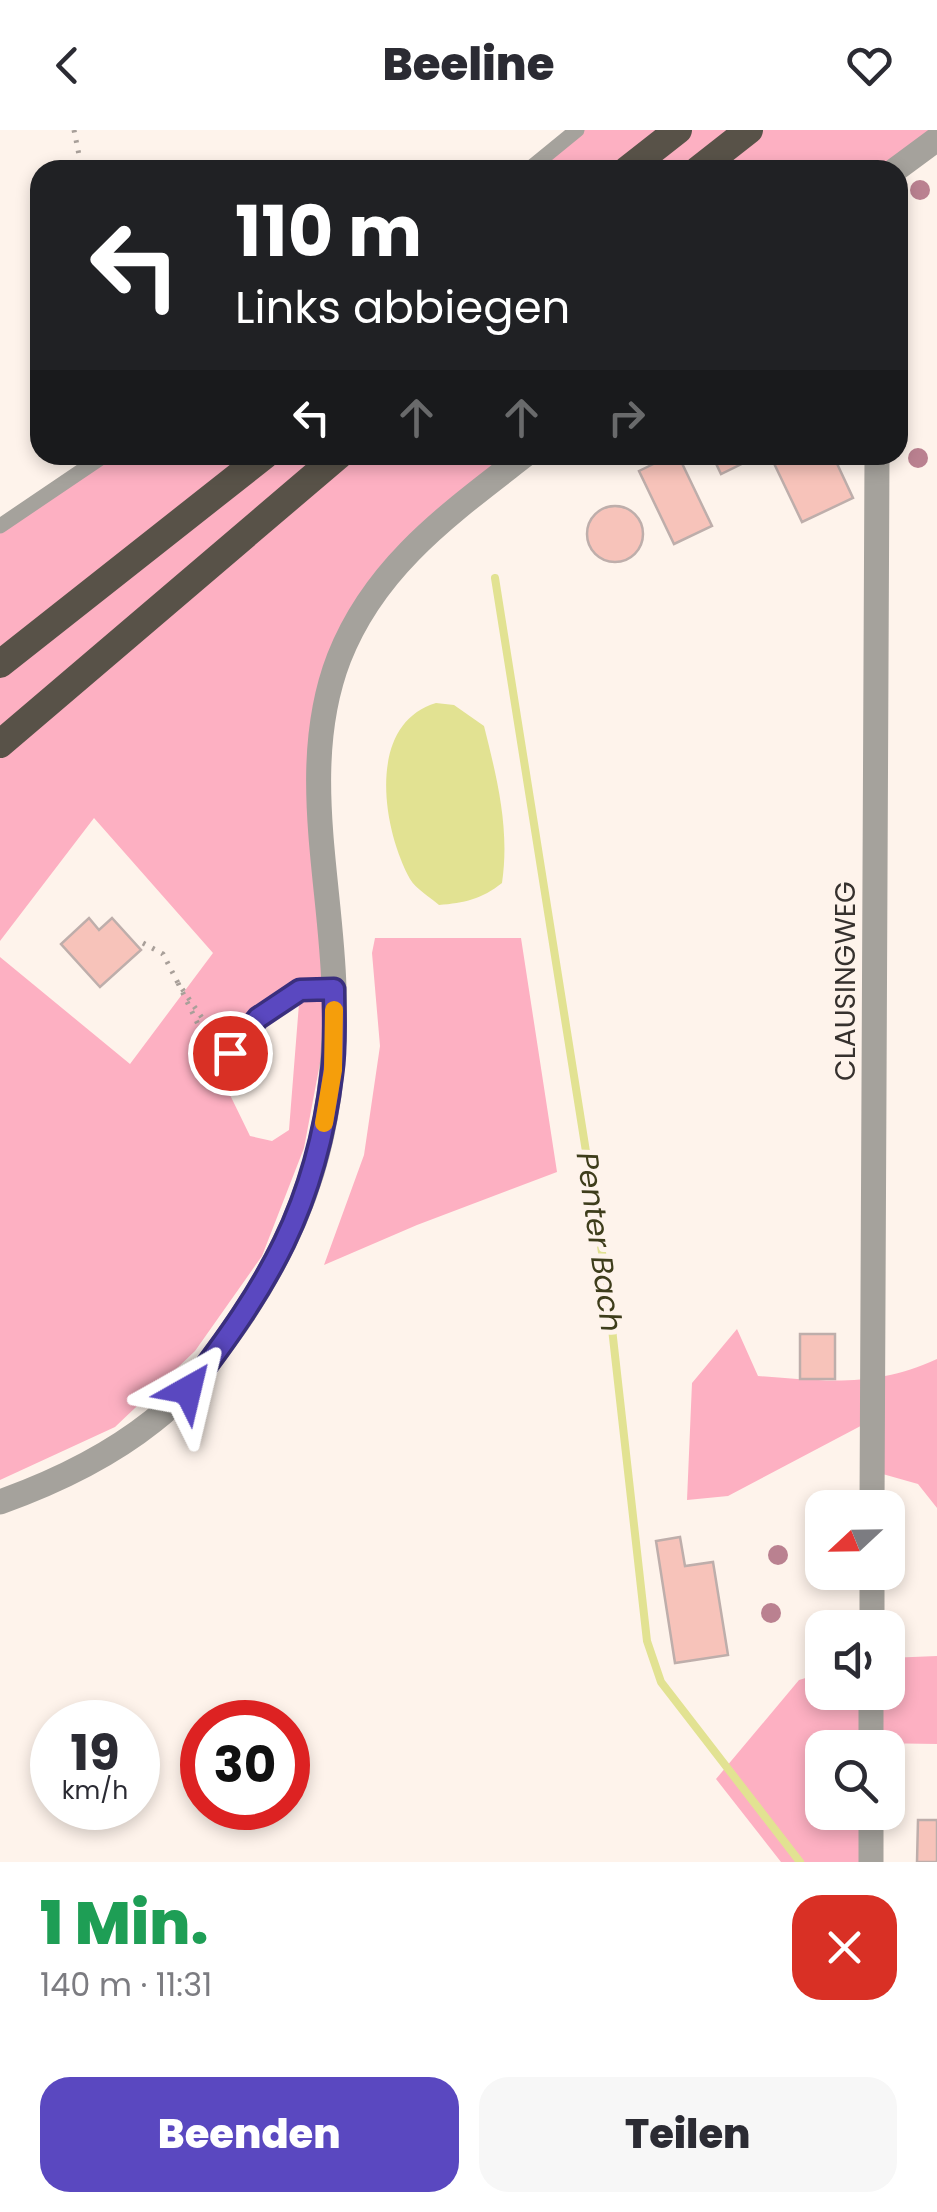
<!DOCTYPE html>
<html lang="de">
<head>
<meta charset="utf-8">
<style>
	body { margin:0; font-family:Poppins,sans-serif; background:#f7f7f7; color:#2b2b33; height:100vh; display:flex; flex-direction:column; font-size:38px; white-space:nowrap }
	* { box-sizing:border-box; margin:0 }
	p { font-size:32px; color:#7c7c81 }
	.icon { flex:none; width:55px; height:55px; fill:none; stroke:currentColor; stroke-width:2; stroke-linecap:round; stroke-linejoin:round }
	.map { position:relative; height:1732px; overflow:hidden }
	.drawer { display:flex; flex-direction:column; background:#fff; flex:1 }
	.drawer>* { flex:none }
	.guide { position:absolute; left:30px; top:30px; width:878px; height:305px; border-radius:30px; box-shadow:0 5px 15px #0003; background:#202124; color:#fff; overflow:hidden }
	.needle { width:65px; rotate:248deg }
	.controls { position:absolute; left:805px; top:1360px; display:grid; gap:20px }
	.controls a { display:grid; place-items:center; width:100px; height:100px; border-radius:20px; background:#fff; box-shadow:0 5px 15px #0003; font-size:50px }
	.speed { position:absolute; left:30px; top:1570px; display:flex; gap:20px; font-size:50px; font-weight:700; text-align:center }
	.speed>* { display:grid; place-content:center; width:130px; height:130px; border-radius:50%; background:#fff; box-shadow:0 5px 15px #0003; line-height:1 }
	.speed small { font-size:25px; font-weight:400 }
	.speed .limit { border:15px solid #d22; background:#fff; color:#111 }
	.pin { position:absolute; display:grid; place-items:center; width:85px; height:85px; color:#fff; margin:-42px; border:5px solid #fff; border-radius:50%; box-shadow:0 2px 10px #0007 }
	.me { position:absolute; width:110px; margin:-55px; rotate:37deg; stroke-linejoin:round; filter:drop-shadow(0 0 8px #0008) }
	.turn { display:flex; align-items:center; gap:35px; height:210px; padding:0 40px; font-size:45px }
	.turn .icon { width:130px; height:130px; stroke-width:2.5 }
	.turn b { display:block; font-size:70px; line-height:85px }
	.lanes { display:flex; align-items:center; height:95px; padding:0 40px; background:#0003; justify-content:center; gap:50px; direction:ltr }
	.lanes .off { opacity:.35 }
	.round { display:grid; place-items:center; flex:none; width:105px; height:105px; border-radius:30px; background:#f7f7f7 }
	.head { display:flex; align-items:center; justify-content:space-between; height:170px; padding:0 40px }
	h1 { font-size:60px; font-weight:800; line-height:75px; color:#1e9e55 }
	.primary-button { display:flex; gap:20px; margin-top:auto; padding:20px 40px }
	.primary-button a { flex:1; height:115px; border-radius:30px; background:#5a48c0; color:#fff; font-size:40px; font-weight:800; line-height:115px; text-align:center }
	.primary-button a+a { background:#f7f7f7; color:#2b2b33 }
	header { display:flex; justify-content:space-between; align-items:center; height:130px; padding:0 40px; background:#fff; font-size:45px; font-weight:800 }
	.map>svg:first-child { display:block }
	.green { fill:#fdb0c2; fill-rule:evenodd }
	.water { fill:#e2e292 }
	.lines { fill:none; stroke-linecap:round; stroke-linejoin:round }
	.stream { stroke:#e2e292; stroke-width:8 }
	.building { fill:#f7c3ba; stroke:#beaeab; stroke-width:2.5 }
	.path { stroke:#a89f99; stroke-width:5; stroke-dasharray:2.5 8; stroke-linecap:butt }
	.service { stroke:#a5a29c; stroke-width:15 }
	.minor { stroke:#a5a29c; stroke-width:25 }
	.trunk { stroke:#585248; stroke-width:28 }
	.tree { fill:#ba8190 }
	.route-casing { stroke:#3a2f7d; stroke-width:25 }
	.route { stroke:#5a48c0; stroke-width:18 }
	.slow { stroke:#f59e0b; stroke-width:18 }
	.labels { text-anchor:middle; stroke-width:10; stroke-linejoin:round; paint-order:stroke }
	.street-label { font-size:28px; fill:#36312e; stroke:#fef3eb }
	.water-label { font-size:30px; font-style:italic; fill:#3e3d1b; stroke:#fef3eb }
</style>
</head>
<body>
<header><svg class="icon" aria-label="back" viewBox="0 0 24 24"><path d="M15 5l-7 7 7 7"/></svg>Beeline<svg class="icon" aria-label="heart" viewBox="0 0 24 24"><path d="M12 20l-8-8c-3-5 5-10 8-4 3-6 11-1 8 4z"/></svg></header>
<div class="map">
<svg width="937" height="1732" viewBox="0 0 937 1732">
	<rect width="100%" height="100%" fill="#fef3eb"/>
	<g class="green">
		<polygon points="580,0 937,0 895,40 529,40"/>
		<path d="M105,325H525L369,468L321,590L334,859L304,1018L262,1126L195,1221L115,1297L0,1350V827L130,934L213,823L94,688L0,811V396ZM300,861L289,1000L272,1011L250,1006L214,932Z"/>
		<polygon points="375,808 521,808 557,1042 417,1095 324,1135 364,1025 380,916 372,823"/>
		<path d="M737,1199L758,1246C826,1251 874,1258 937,1229V1378L918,1354L872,1341V1290L728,1366L687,1370L692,1253Z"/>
		<polygon points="937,1526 937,1614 872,1613 871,1617 822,1618 822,1682 871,1683 871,1732 781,1732 716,1649 799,1550 822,1543 822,1562 888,1562 888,1528"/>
	</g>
	<path class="water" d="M436,573L454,575L484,596C497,648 510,699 502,753C482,769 464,773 439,775C430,767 416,759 410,749C382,698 366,594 436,573Z"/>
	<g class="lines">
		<polyline class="stream" points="495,448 607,1154 647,1511 661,1552 800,1732"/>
	</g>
	<g class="building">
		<polygon points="672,325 678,325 712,396 674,414 639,341"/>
		<polygon points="712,325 760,325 721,344"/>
		<polygon points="770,325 833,325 853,368 802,392"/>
		<circle cx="615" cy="404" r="28"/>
		<polygon points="89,788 99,800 112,788 141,820 100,857 61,814"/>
		<rect x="800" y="1204" width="35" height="45"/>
		<polygon points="680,1407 685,1436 713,1432 728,1525 675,1533 656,1411"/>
		<polygon points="918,1690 937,1690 937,1732 917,1732"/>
	</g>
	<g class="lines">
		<g class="path">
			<polyline points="74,0 82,40"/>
			<polyline points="143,813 163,824 178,853 216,908"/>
			<polyline points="178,853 209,917"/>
		</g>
		<g class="service">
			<polyline points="528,40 577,0"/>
			<polyline points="0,396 105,325"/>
			<polyline points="230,923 258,888 300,860 334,859"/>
		</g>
		<g class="minor">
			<polyline points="895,40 937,9"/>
			<path d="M0,1372C53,1353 109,1326 153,1291C184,1267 206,1237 228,1206C306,1098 339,992 334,858C331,750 298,634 339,528C375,436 449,384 525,325"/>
			<polyline points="872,1378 877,325"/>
			<polyline points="872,1498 872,1442"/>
			<polyline points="871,1618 871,1562"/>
			<polyline points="871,1732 871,1682"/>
		</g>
		<g class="trunk">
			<polyline points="627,40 678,0"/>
			<polyline points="698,40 749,0"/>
			<polyline points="0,534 265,325"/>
			<polyline points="0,614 339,325"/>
		</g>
	</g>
	<g class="tree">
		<circle cx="920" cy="60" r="10"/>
		<circle cx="918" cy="328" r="10"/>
		<circle cx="778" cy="1425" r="10"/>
		<circle cx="771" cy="1483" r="10"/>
	</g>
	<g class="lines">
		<defs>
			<path id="route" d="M188,1260C268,1156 316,1077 332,943C336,916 334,887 334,859L300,860L258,888L230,923"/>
		</defs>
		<use href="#route" class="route-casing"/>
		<use href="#route" class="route"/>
		<polyline class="slow" points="324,993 333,940 334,880"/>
	</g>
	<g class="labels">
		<g class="street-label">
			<text transform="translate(845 851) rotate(-90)" y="10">CLAUSINGWEG</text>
		</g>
		<g class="water-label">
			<text transform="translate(599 1112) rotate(82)" y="10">Penter Bach</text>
		</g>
	</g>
</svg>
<div class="controls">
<a><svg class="needle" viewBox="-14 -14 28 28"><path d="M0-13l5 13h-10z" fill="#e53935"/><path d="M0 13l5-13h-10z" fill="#7c7c81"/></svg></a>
<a><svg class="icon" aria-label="sound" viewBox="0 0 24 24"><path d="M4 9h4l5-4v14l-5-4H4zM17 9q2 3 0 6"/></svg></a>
<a><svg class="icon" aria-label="search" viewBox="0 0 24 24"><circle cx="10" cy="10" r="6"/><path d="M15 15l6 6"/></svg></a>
</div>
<div class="speed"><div>19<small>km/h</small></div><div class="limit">30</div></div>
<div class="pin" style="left:230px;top:923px;background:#d93025"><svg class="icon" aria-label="arrive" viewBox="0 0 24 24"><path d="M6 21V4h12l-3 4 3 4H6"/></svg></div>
<svg class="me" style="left:188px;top:1260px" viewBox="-20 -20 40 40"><path d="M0-17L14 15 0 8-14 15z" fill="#5a48c0" stroke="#fff" stroke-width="4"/></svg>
<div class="guide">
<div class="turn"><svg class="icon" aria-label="left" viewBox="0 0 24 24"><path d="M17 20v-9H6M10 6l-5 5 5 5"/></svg><div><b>110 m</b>Links abbiegen</div></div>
<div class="lanes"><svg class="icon" aria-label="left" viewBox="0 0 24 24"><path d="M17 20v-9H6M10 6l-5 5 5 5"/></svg><svg class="icon off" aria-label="ahead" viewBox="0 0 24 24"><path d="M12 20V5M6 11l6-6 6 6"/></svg><svg class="icon off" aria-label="ahead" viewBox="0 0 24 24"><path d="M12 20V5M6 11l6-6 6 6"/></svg><svg class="icon off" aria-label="right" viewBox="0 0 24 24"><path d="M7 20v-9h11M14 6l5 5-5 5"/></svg></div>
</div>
</div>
<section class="drawer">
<div class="head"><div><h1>1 Min.</h1><p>140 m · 11:31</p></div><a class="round" style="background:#d93025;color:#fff"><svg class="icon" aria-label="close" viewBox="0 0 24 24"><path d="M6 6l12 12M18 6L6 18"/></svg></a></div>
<div class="primary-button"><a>Beenden</a><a>Teilen</a></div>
</section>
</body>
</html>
